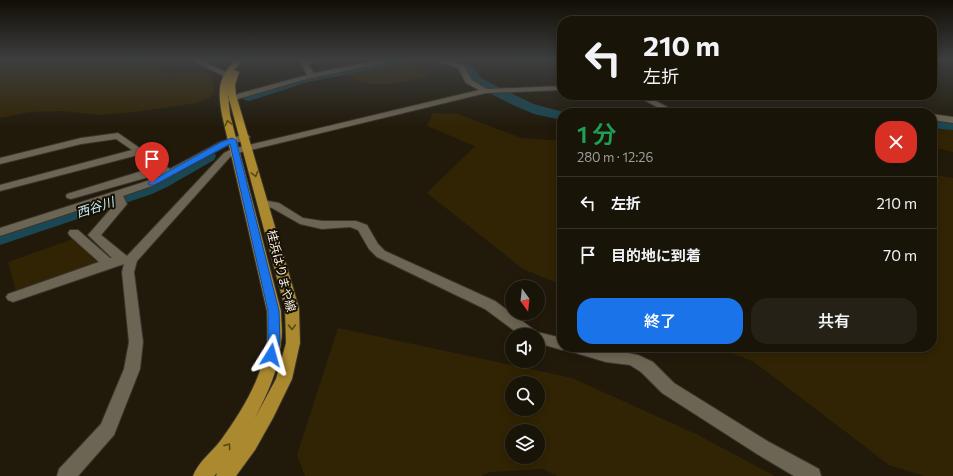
<!DOCTYPE html>
<html lang="ja">
<head>
<meta charset="utf-8">
<style>
	body { margin:0; font-family:Commissioner,"Noto Sans JP",sans-serif; background:#262116; color:#f1f3f6; height:100vh; display:flex; flex-direction:column; font-size:15px; white-space:nowrap }
	* { box-sizing:border-box; margin:0 }
	p { font-size:13px; color:#9f9e9c }
	.icon { flex:none; width:22px; height:22px; fill:none; stroke:currentColor; stroke-width:2; stroke-linecap:round; stroke-linejoin:round }
	.map { position:relative; flex:1; overflow:hidden }
	.side { position:absolute; left:557px; top:108px; width:380px; height:244px; display:flex; flex-direction:column; background:#191408; border-radius:16px; box-shadow:0 2px 10px #0003,0 0 0 1px #373329 }
	.side>* { flex:none }
	.top-card { position:absolute; left:557px; top:16px; width:380px; height:84px; border-radius:16px; box-shadow:0 2px 10px #0003,0 0 0 1px #373329; background:#191408; color:#f1f3f6; overflow:hidden }
	.needle { width:26px; rotate:165deg }
	.tools { position:absolute; left:505px; top:280px; display:grid; gap:8px }
	.tools a { display:grid; place-items:center; width:40px; height:40px; border-radius:50%; background:#191408; box-shadow:0 2px 10px #0003,0 0 0 1px #373329; font-size:20px }
	.pin { position:absolute; display:grid; place-items:center; width:34px; height:34px; color:#fff; margin:-41px -17px; border-radius:50% 50% 50% 0; rotate:-45deg; box-shadow:0 0 4px #0007 }
	.pin .icon { rotate:45deg }
	.me { position:absolute; width:44px; margin:-22px; rotate:8deg; stroke-linejoin:round; filter:drop-shadow(0 0 3px #0008) }
	.turn { display:flex; align-items:center; gap:14px; height:84px; padding:0 20px; font-size:18px }
	.turn .icon { width:52px; height:52px; stroke-width:2.5 }
	.turn b { display:block; font-size:28px; line-height:34px }
	.round { display:grid; place-items:center; flex:none; width:42px; height:42px; border-radius:16px; background:#262116 }
	.overview { display:flex; align-items:center; justify-content:space-between; height:68px; padding:0 20px }
	h1 { font-size:24px; font-weight:600; line-height:30px; color:#1e9e55 }
	.cta { display:flex; gap:8px; margin-top:auto; padding:8px 20px }
	.cta a { flex:1; height:46px; border-radius:16px; background:#1a73e8; color:#fff; font-size:16px; font-weight:600; line-height:46px; text-align:center }
	.cta a+a { background:#262116; color:#f1f3f6 }
	ul { padding:0; list-style:none }
	li { display:flex; align-items:center; gap:12px; height:52px; padding:0 20px; border-top:1px solid #373329 }
	li div { flex:1 }
	li b { display:block; font-size:15px }
	li em { font-style:normal }
	.map>svg:first-child { display:block }
	.green { fill:#312404; fill-rule:evenodd }
	.lines { fill:none; stroke-linecap:round; stroke-linejoin:round }
	.river { fill:#194854; fill-rule:evenodd }
	.minor-casing { stroke:#39342d; stroke-width:2 }
	.major-casing { stroke:#39342d; stroke-width:2 }
	.minor { fill:#6d6553; fill-rule:evenodd }
	.major { fill:#ab892e; fill-rule:evenodd }
	.oneway { stroke:#5a4716 }
	.route { fill:#1a73e8; stroke:#114b97 }
	.labels { text-anchor:middle; stroke-width:4; stroke-linejoin:round; paint-order:stroke }
	.street-label { font-size:12px; fill:#f3eee3; stroke:#181103 }
	.water-label { font-size:13px; font-style:italic; fill:#c0ecf9; stroke:#181103 }
</style>
</head>
<body>
<div class="map">
<svg width="953" height="476" viewBox="0 0 953 476">
	<rect width="100%" height="100%" fill="#211a0b"/>
	<g class="green">
		<polygon points="5,60 121,60 121,64 137,64 164,60 194,60 181,62 159,72 175,73 204,71 213,78 214,90 210,98 197,103 135,112 101,115 61,111 29,112 0,118 0,62"/>
		<path d="M400,61C413,61 418,63 427,73L426,77C400,83 365,92 343,73L357,68Z"/>
		<polygon points="433,113 458,114 521,138 562,141 562,285 523,269 427,193 475,146 427,126"/>
		<polygon points="932,124 953,126 953,152 933,147"/>
		<polygon points="932,174 953,178 953,476 924,476 889,465 754,362 716,347 932,347"/>
		<polygon points="73,239 97,262 16,291 8,262"/>
		<path d="M338,328L572,378L696,434L775,476H557L543,469L490,472L481,476H305L297,455ZM512,383H538V409H512ZM512,431H538V457H512Z"/>
	</g>
	<g class="lines">
		<g class="river">
			<path d="M379,60H405L403,63L399,64L308,82L249,101L244,100L242,97C251,84 357,64 379,60Z"/>
			<polygon points="436,60 460,60 466,62 473,67 481,78 502,89 534,104 567,113 562,113 562,120 534,114 513,105 471,84 463,72 458,67 438,63"/>
			<polygon points="932,118 953,120 953,130 932,128"/>
			<polygon points="208,151 214,152 216,156 214,160 167,187 152,194 0,245 0,231 138,186 155,179 202,152"/>
		</g>
		<defs>
			<g id="minor">
				<polygon points="190,60 199,60 231,74 227,76 224,76"/>
				<polygon points="299,60 324,60 308,64 314,73 378,60 392,60 389,62 307,79 224,103 220,101 241,93 307,75"/>
				<polygon points="433,60 444,60 464,65 472,80 487,89 562,86 562,90 486,93 238,153 230,157 137,261 134,272 143,342 140,369 114,435 78,476 57,476 59,469 101,424 124,369 129,342 122,272 124,264 13,302 8,300 6,297 8,294 99,262 70,236 68,233 70,230 78,230 110,258 112,258 88,235 115,204 113,199 0,236 0,228 147,181 163,173 71,199 67,198 66,196 67,194 155,167 138,155 0,191 0,185 132,150 116,139 81,144 0,164 0,158 81,138 118,133 170,169 220,142 245,134 248,135 250,137 248,139 226,146 155,185 123,196 127,204 101,235 127,256 224,153 232,149 479,90 466,83 458,68"/>
				<polygon points="635,95 645,95 678,113 668,113"/>
				<polygon points="844,108 901,110 905,113 762,113 766,110"/>
				<polygon points="932,114 953,117 953,123 932,120"/>
				<polygon points="263,200 279,203 303,218 322,221 356,221 367,225 378,244 385,251 495,301 537,332 562,338 562,347 596,347 638,355 653,362 674,383 769,442 819,469 821,476 794,476 757,454 662,393 641,372 630,365 606,362 569,351 567,348 562,350 538,343 538,335 520,335 485,309 377,257 369,249 358,230 350,227 322,229 300,224 272,208 259,205 257,203"/>
			</g>
			<path id="major" d="M236,60H243L234,70L239,72L235,85L236,95L299,308L300,343L292,379L273,418L255,450L236,476H216L217,473L214,476H193C198,462 212,452 221,440C242,411 262,379 267,342C268,331 267,321 267,311L222,115C218,91 217,78 236,60ZM227,87L228,95L285,308L286,343L276,379L255,418C267,394 279,370 281,342C283,332 281,321 281,311L230,115Z"/>
		</defs>
		<use href="#minor" class="minor-casing"/>
		<use href="#major" class="major-casing"/>
		<use href="#minor" class="minor"/>
		<use href="#major" class="major"/>
	</g>
	<defs><path id="oneway-chevron" d="M-2-3.5L2.5 0L-2 3.5" fill="none" stroke-width="1.6" stroke-linecap="round" stroke-linejoin="round"/></defs>
	<g class="oneway">
		<use href="#oneway-chevron" transform="translate(228 123) rotate(-104)"/>
		<use href="#oneway-chevron" transform="translate(255 174) rotate(75)"/>
		<use href="#oneway-chevron" transform="translate(292 327) rotate(88)"/>
		<use href="#oneway-chevron" transform="translate(228 446) rotate(-55)"/>
	</g>
	<linearGradient id="sky" x2="0" y2="1"><stop stop-color="#120e06"/><stop offset="0.47" stop-color="#3d3e3f"/><stop offset="1" stop-color="#3d3e3f" stop-opacity="0"/></linearGradient>
	<rect width="953" height="127" fill="url(#sky)"/>
	<polygon class="route" points="232,138 236,140 279,311 280,343 275,358 271,360 267,358 265,355 268,343 268,311 230,144 154,185 149,185 148,183 221,142"/>
	<g class="labels">
		<g class="street-label">
			<text transform="translate(281 271) rotate(76)" y="4">桂浜はりまや線</text>
		</g>
		<g class="water-label">
			<text transform="translate(95 207) rotate(-18)" y="5">西谷川</text>
		</g>
	</g>
</svg>
<div class="tools">
<a><svg class="needle" viewBox="-14 -14 28 28"><path d="M0-13l5 13h-10z" fill="#e53935"/><path d="M0 13l5-13h-10z" fill="#9f9e9c"/></svg></a>
<a><svg class="icon" aria-label="sound" viewBox="0 0 24 24"><path d="M4 9h4l5-4v14l-5-4H4zM17 9q2 3 0 6"/></svg></a>
<a><svg class="icon" aria-label="search" viewBox="0 0 24 24"><circle cx="10" cy="10" r="6"/><path d="M15 15l6 6"/></svg></a>
<a><svg class="icon" aria-label="layers" viewBox="0 0 24 24"><path d="M12 4l9 5-9 5-9-5zM3 14l9 5 9-5"/></svg></a>
</div>
<div class="pin" style="left:152px;top:183px;background:#d93025"><svg class="icon" aria-label="arrive" viewBox="0 0 24 24"><path d="M6 21V4h12l-3 4 3 4H6"/></svg></div>
<svg class="me" style="left:271px;top:355px" viewBox="-20 -20 40 40"><path d="M0-17L14 15 0 8-14 15z" fill="#1a73e8" stroke="#fff" stroke-width="4"/></svg>
<div class="top-card">
<div class="turn"><svg class="icon" aria-label="left" viewBox="0 0 24 24"><path d="M17 20v-9H6M10 6l-5 5 5 5"/></svg><div><b>210 m</b>左折</div></div>
</div>
<section class="side">
<div class="overview"><div><h1>1 分</h1><p>280 m · 12:26</p></div><a class="round" style="background:#d93025;color:#fff"><svg class="icon" aria-label="close" viewBox="0 0 24 24"><path d="M6 6l12 12M18 6L6 18"/></svg></a></div>
<ul>
<li><svg class="icon" aria-label="left" viewBox="0 0 24 24"><path d="M17 20v-9H6M10 6l-5 5 5 5"/></svg><div><b>左折</b></div><em>210 m</em></li>
<li><svg class="icon" aria-label="arrive" viewBox="0 0 24 24"><path d="M6 21V4h12l-3 4 3 4H6"/></svg><div><b>目的地に到着</b></div><em>70 m</em></li>
</ul>
<div class="cta"><a>終了</a><a>共有</a></div>
</section>
</div>
</body>
</html>
